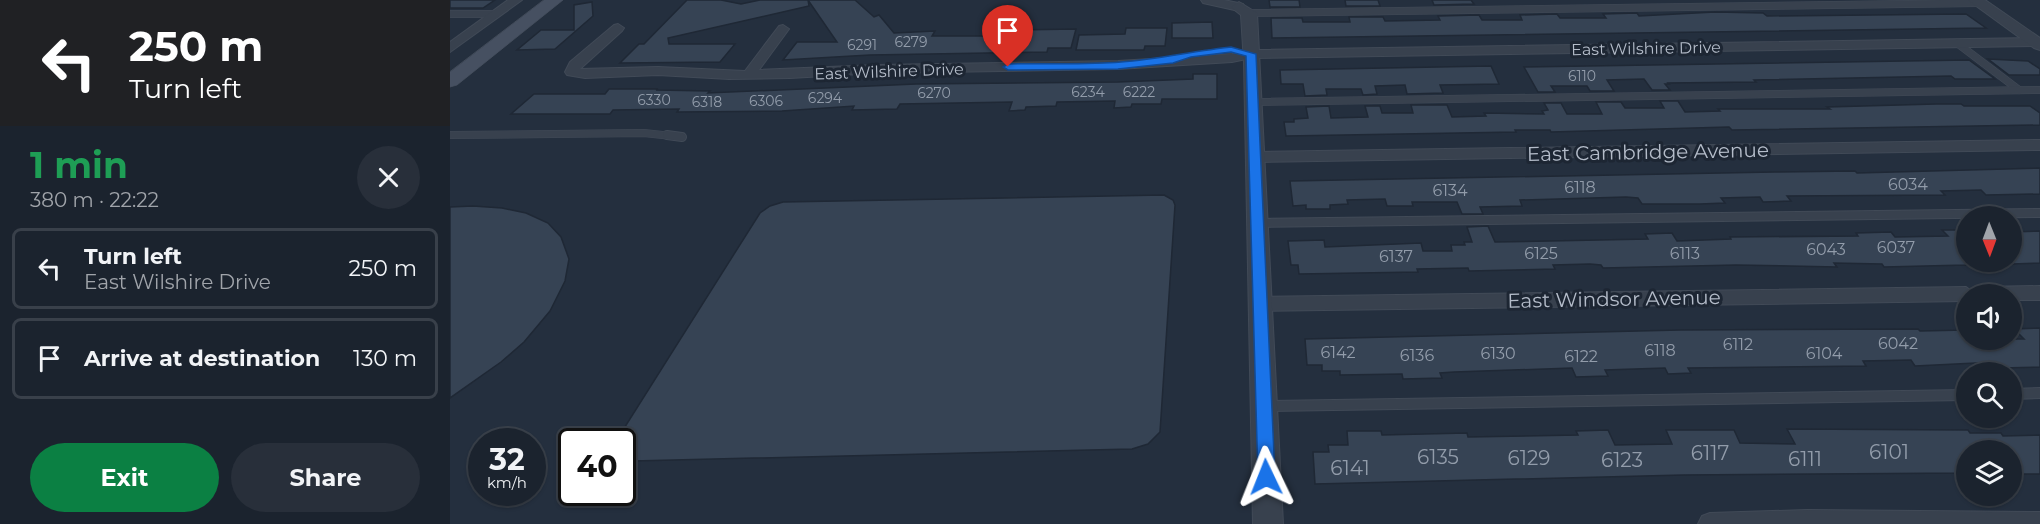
<!DOCTYPE html>
<html lang="en">
<head>
<meta charset="utf-8">
<style>
	body { margin:0; font-family:Montserrat,sans-serif; background:#282f3a; color:#f1f3f6; height:100vh; display:flex; flex-direction:column; font-size:22px; white-space:nowrap }
	* { box-sizing:border-box; margin:0 }
	p { font-size:20px; color:#a0a4aa }
	.icon { flex:none; width:33px; height:33px; fill:none; stroke:currentColor; stroke-width:2; stroke-linecap:round; stroke-linejoin:round }
	.map { position:relative; flex:1; overflow:hidden }
	.panel { display:flex; flex-direction:column; background:#1b232e; width:450px }
	.panel>* { flex:none }
	.guide { background:#202124; color:#fff; overflow:hidden }
	.needle { width:39px; rotate:179deg }
	.tools { position:absolute; left:1506px; top:206px; display:grid; gap:12px }
	.tools a { display:grid; place-items:center; width:66px; height:66px; border-radius:50%; background:#1b232e; box-shadow:0 2px 4px #0004,0 0 0 2px #39404a; font-size:30px }
	.speed { position:absolute; left:18px; top:428px; display:flex; gap:12px; font-size:30px; font-weight:700; text-align:center }
	.speed>* { display:grid; place-content:center; width:78px; height:78px; border-radius:50%; background:#1b232e; box-shadow:0 2px 4px #0004,0 0 0 2px #39404a; line-height:1 }
	.speed small { font-size:15px; font-weight:400 }
	.speed .limit { border:3px solid #111; border-radius:9px; background:#fff; color:#111 }
	.pin { position:absolute; display:grid; place-items:center; width:51px; height:51px; color:#fff; margin:-62px -26px; border-radius:50% 50% 50% 0; rotate:-45deg; box-shadow:0 0 6px #0007 }
	.pin .icon { rotate:45deg }
	.me { position:absolute; width:66px; margin:-33px; rotate:358deg; stroke-linejoin:round; filter:drop-shadow(0 0 4px #0008) }
	.turn { display:flex; align-items:center; gap:21px; height:126px; padding:0 30px; font-size:27px }
	.turn .icon { width:78px; height:78px; stroke-width:2.5 }
	.turn b { display:block; font-size:42px; line-height:51px }
	.round { display:grid; place-items:center; flex:none; width:63px; height:63px; border-radius:32px; background:#282f3a }
	.headline { display:flex; align-items:center; justify-content:space-between; height:102px; padding:0 30px }
	h1 { font-size:36px; font-weight:700; line-height:45px; color:#1e9e55 }
	.action { display:flex; gap:12px; margin-top:auto; padding:12px 30px }
	.action a { flex:1; height:69px; border-radius:36px; background:#0b8043; color:#fff; font-size:24px; font-weight:700; line-height:69px; text-align:center }
	.action a+a { background:#282f3a; color:#f1f3f6 }
	ul { padding:0; list-style:none }
	li { display:flex; align-items:center; gap:18px; height:81px; margin:0 12px 9px; padding:0 18px; border:3px solid #39404a; border-radius:9px }
	li div { flex:1 }
	li b { display:block; font-size:22px }
	li em { font-style:normal }
	main { display:flex; flex:1; min-height:0 }
	.map>svg:first-child { display:block }
	.building { fill:#364354; stroke:#1f2835; stroke-width:1.5 }
	.lines { fill:none; stroke-linecap:round; stroke-linejoin:round }
	.service-far2-casing { stroke:#414a57; stroke-width:8 }
	.service-far1-casing { stroke:#414a57; stroke-width:10 }
	.service-casing { stroke:#414a57; stroke-width:12 }
	.minor-casing { stroke:#414a57; stroke-width:2 }
	.tertiary-casing { stroke:#414a57; stroke-width:2 }
	.secondary-casing { stroke:#414a57; stroke-width:1 }
	.service-far2 { stroke:#38414e; stroke-width:7 }
	.service-far1 { stroke:#38414e; stroke-width:8 }
	.service { stroke:#38414e; stroke-width:10 }
	.minor { fill:#38414e; fill-rule:evenodd }
	.tertiary { fill:#38414e; fill-rule:evenodd }
	.secondary { fill:#465061; fill-rule:evenodd }
	.route { fill:#1a73e8; stroke:#114b97; stroke-width:1.5 }
	.labels { text-anchor:middle; stroke-width:6; stroke-linejoin:round; paint-order:stroke }
	.far-number-label { font-size:14px; fill:#929caa }
	.far-street-label { font-size:16px; fill:#b4bcc9; stroke:#1d2633 }
	.number-label { font-size:16px; fill:#929caa }
	.street-label { font-size:20px; fill:#b4bcc9; stroke:#1d2633 }
	.near-number-label { font-size:20px; fill:#929caa }
</style>
</head>
<body>
<main>
<section class="panel">
<div class="guide">
<div class="turn"><svg class="icon" aria-label="left" viewBox="0 0 24 24"><path d="M17 20v-9H6M10 6l-5 5 5 5"/></svg><div><b>250 m</b>Turn left</div></div>
</div>
<div class="headline"><div><h1>1 min</h1><p>380 m · 22:22</p></div><a class="round"><svg class="icon" aria-label="close" viewBox="0 0 24 24"><path d="M6 6l12 12M18 6L6 18"/></svg></a></div>
<ul>
<li><svg class="icon" aria-label="left" viewBox="0 0 24 24"><path d="M17 20v-9H6M10 6l-5 5 5 5"/></svg><div><b>Turn left</b><p>East Wilshire Drive</p></div><em>250 m</em></li>
<li><svg class="icon" aria-label="arrive" viewBox="0 0 24 24"><path d="M6 21V4h12l-3 4 3 4H6"/></svg><div><b>Arrive at destination</b></div><em>130 m</em></li>
</ul>
<div class="action"><a>Exit</a><a>Share</a></div>
</section>
<div class="map">
<svg width="1590" height="524" viewBox="0 0 1590 524">
	<rect width="100%" height="100%" fill="#242f3e"/>
	<g class="building">
		<polygon points="0,0 45,0 33,8 0,8"/>
		<polygon points="237,0 271,0 291,4 310,0 405,0 424,17 429,15 444,33 485,31 482,36 539,36 540,33 562,32 563,30 626,29 621,48 598,48 597,52 420,55 333,60 347,42 387,42 358,0 359,6 218,38 219,44 285,44 270,62 170,63 189,44 194,44"/>
		<polygon points="819,0 849,0 850,7 820,7"/>
		<polygon points="895,0 928,0 930,6 896,6"/>
		<polygon points="982,0 1021,0 1024,4 984,5"/>
		<polygon points="142,2 143,16 105,49 67,50 91,30 124,30 124,5"/>
		<polygon points="1265,12 1313,13 1317,16 1516,14 1536,28 822,38 821,18 852,18 853,22 900,22 899,17 933,17 935,21 990,20 988,16 1029,15 1032,20 1072,20 1070,15 1107,14 1110,18 1156,18 1153,14 1187,13 1189,16"/>
		<polygon points="762,22 763,38 722,38 722,23"/>
		<polygon points="676,28 717,28 715,46 695,46 694,50 626,50 629,35 675,34"/>
		<polygon points="1538,59 1578,61 1590,69 1590,75 1559,75"/>
		<polygon points="1519,60 1545,79 1505,79 1501,76 1304,80 1306,82 1218,83 1219,84 1215,84 1220,90 1202,90 1194,79 1157,80 1164,91 1140,91 1137,86 1101,86 1105,92 1088,92 1074,67"/>
		<polygon points="1041,66 1049,84 990,85 993,93 957,94 955,85 925,86 927,94 913,95 911,89 876,89 877,95 855,96 853,84 831,84 830,70"/>
		<polygon points="743,74 767,74 767,99 712,99 711,104 682,104 681,107 664,108 665,101 607,102 606,106 576,107 575,110 559,111 562,102 450,104 447,109 402,110 404,106 332,111 227,112 229,109 163,110 160,114 61,114 84,94 155,94 159,89 208,89 206,90 260,91 258,93 466,84 668,82 743,79"/>
		<polygon points="1210,101 1228,101 1235,112 1270,111 1268,109 1380,109 1377,107 1486,104 1511,104 1514,106 1580,106 1590,113 1590,125 1282,130 1279,127 1101,132 1100,130 1065,130 1066,132 836,136 834,122 844,122 844,119 858,118 856,107 879,106 881,118 918,117 915,106 930,106 932,113 963,113 961,105 997,105 1002,117 1036,116 1034,113 1094,114 1092,111 1098,110 1094,103 1111,103 1117,114 1152,114 1146,102 1171,102 1175,108 1214,108"/>
		<polygon points="1590,168 1590,194 1536,195 1531,190 1491,191 1495,195 1337,196 1341,201 1313,202 1310,197 1271,198 1275,203 1250,204 1192,204 1188,198 1176,197 1070,200 1072,206 1030,207 1033,214 1012,214 1007,202 962,202 963,206 937,206 935,199 897,200 898,204 880,205 880,209 856,209 856,205 843,206 840,181 1324,172 1405,171 1407,173"/>
		<polygon points="714,195 723,200 725,205 710,432 698,444 682,449 183,461 172,458 172,441 166,441 310,213 320,206 333,202"/>
		<polygon points="23,206 52,208 76,213 98,223 111,237 119,259 115,281 100,311 74,342 51,362 0,398 0,207"/>
		<polygon points="1038,226 1045,242 1198,239 1195,234 1222,233 1227,241 1281,239 1280,237 1408,236 1406,233 1441,232 1445,237 1498,236 1492,230 1516,230 1516,265 1434,267 1432,264 1384,263 1387,267 1286,265 1153,268 1151,265 1140,264 1103,265 1105,269 1019,271 1018,268 967,269 968,272 849,274 848,265 841,265 838,241 874,240 875,247 971,243 973,251 1002,251 1001,245 1015,245 1014,242 1022,242 1017,227"/>
		<polygon points="1590,231 1590,263 1562,264 1562,232"/>
		<polygon points="1590,328 1590,367 1551,368 1546,362 1465,366 1461,360 1413,361 1416,366 1238,368 1241,373 1218,374 1215,368 1155,370 1158,376 1126,377 1122,368 1004,372 990,373 992,378 953,379 952,374 890,375 890,371 872,371 872,365 857,365 855,339 1230,330 1468,329 1470,331 1516,330 1516,339 1574,339 1564,329"/>
		<polygon points="1337,429 1518,430 1520,433 1551,433 1553,436 1590,435 1590,474 1562,474 1562,450 1516,450 1516,473 1233,475 865,484 863,452 879,452 878,445 898,445 897,431 931,431 932,435 1017,433 1018,437 1128,435 1126,431 1158,430 1165,445 1222,444 1216,430 1284,430 1290,443 1345,444"/>
	</g>
	<g class="lines">
		<defs>
			<g id="service-far2">
				<polyline points="799,13 1529,3"/>
				<polyline points="0,14 46,14"/>
				<polyline points="1507,43 1569,90"/>
				<polyline points="804,102 1590,90"/>
				<polyline points="0,135 194,133 231,137"/>
			</g>
			<g id="service-far1">
				<polyline points="217,135 232,137"/>
				<polyline points="809,223 1590,213"/>
			</g>
			<g id="service">
				<polyline points="1562,394 1590,393"/>
				<polyline points="817,406 1516,395"/>
			</g>
			<g id="minor">
				<polygon points="58,0 72,0 0,52 0,42"/>
				<polygon points="751,0 774,0 793,4 795,7 789,11 753,3"/>
				<polygon points="168,24 174,28 172,31 130,69 208,67 295,71 329,26 333,25 339,29 309,70 427,65 668,61 782,54 801,50 1590,38 1590,46 801,58 782,62 668,69 427,73 340,78 279,79 208,75 135,78 117,75 115,72 120,62 164,25"/>
				<polygon points="1590,140 1590,150 806,162 798,157 806,152"/>
				<polygon points="1590,286 1590,300 1562,300 1562,294 1516,294 1516,301 811,311 804,309 802,304 804,299 811,297 1516,287 1524,293 1533,287"/>
				<polygon points="1357,510 1590,512 1590,524 1248,524 1252,516 1260,513"/>
			</g>
			<g id="tertiary">
				<polygon points="1518,0 1535,0 1590,38 1590,50 1584,48"/>
				<polygon points="789,2 807,13 833,524 803,524 794,63 791,15 781,7"/>
			</g>
			<polygon id="secondary" points="94,0 113,0 7,85 0,87 0,72"/>
		</defs>
		<use href="#service-far2" class="service-far2-casing"/>
		<use href="#service-far1" class="service-far1-casing"/>
		<use href="#service" class="service-casing"/>
		<use href="#minor" class="minor-casing"/>
		<use href="#tertiary" class="tertiary-casing"/>
		<use href="#secondary" class="secondary-casing"/>
		<use href="#service-far2" class="service-far2"/>
		<use href="#service-far1" class="service-far1"/>
		<use href="#service" class="service"/>
		<use href="#minor" class="minor"/>
		<use href="#tertiary" class="tertiary"/>
		<use href="#secondary" class="secondary"/>
	</g>
	<path class="route" d="M781,47L806,54L825,477L822,482L816,484L810,482L808,477L796,56L781,52L741,57L723,63L668,69L558,70L553,67L558,64C596,63 634,65 671,62C708,59 744,51 781,47Z"/>
	<g class="labels">
		<g class="far-number-label">
			<text x="461" y="47">6279</text>
			<text x="412" y="50">6291</text>
			<text x="1132" y="81">6110</text>
			<text x="638" y="97">6234</text>
			<text x="689" y="97">6222</text>
			<text x="484" y="98">6270</text>
			<text x="375" y="103">6294</text>
			<text x="204" y="105">6330</text>
			<text x="316" y="106">6306</text>
			<text x="257" y="107">6318</text>
		</g>
		<g class="far-street-label">
			<text transform="translate(1196 48) rotate(-1)" y="6">East Wilshire Drive</text>
			<text transform="translate(439 71) rotate(-2)" y="6">East Wilshire Drive</text>
		</g>
		<g class="number-label">
			<text x="1458" y="190">6034</text>
			<text x="1130" y="193">6118</text>
			<text x="1000" y="196">6134</text>
			<text x="1446" y="253">6037</text>
			<text x="1376" y="255">6043</text>
			<text x="1091" y="259">6125</text>
			<text x="1235" y="259">6113</text>
			<text x="946" y="262">6137</text>
			<text x="1448" y="349">6042</text>
			<text x="1288" y="350">6112</text>
			<text x="1210" y="356">6118</text>
			<text x="888" y="358">6142</text>
			<text x="1048" y="359">6130</text>
			<text x="1374" y="359">6104</text>
			<text x="967" y="361">6136</text>
			<text x="1131" y="362">6122</text>
		</g>
		<g class="street-label">
			<text transform="translate(1198 152) rotate(-1)" y="7">East Cambridge Avenue</text>
			<text transform="translate(1164 299) rotate(-1)" y="7">East Windsor Avenue</text>
		</g>
		<g class="near-number-label">
			<text x="1439" y="459">6101</text>
			<text x="1260" y="460">6117</text>
			<text x="988" y="464">6135</text>
			<text x="1079" y="465">6129</text>
			<text x="1355" y="466">6111</text>
			<text x="1172" y="467">6123</text>
			<text x="900" y="475">6141</text>
		</g>
	</g>
</svg>
<div class="tools">
<a><svg class="needle" viewBox="-14 -14 28 28"><path d="M0-13l5 13h-10z" fill="#e53935"/><path d="M0 13l5-13h-10z" fill="#a0a4aa"/></svg></a>
<a><svg class="icon" aria-label="sound" viewBox="0 0 24 24"><path d="M4 9h4l5-4v14l-5-4H4zM17 9q2 3 0 6"/></svg></a>
<a><svg class="icon" aria-label="search" viewBox="0 0 24 24"><circle cx="10" cy="10" r="6"/><path d="M15 15l6 6"/></svg></a>
<a><svg class="icon" aria-label="layers" viewBox="0 0 24 24"><path d="M12 4l9 5-9 5-9-5zM3 14l9 5 9-5"/></svg></a>
</div>
<div class="speed"><div>32<small>km/h</small></div><div class="limit">40</div></div>
<div class="pin" style="left:558px;top:67px;background:#d93025"><svg class="icon" aria-label="arrive" viewBox="0 0 24 24"><path d="M6 21V4h12l-3 4 3 4H6"/></svg></div>
<svg class="me" style="left:816px;top:477px" viewBox="-20 -20 40 40"><path d="M0-17L14 15 0 8-14 15z" fill="#1a73e8" stroke="#fff" stroke-width="4"/></svg>
</div>
</main>
</body>
</html>
